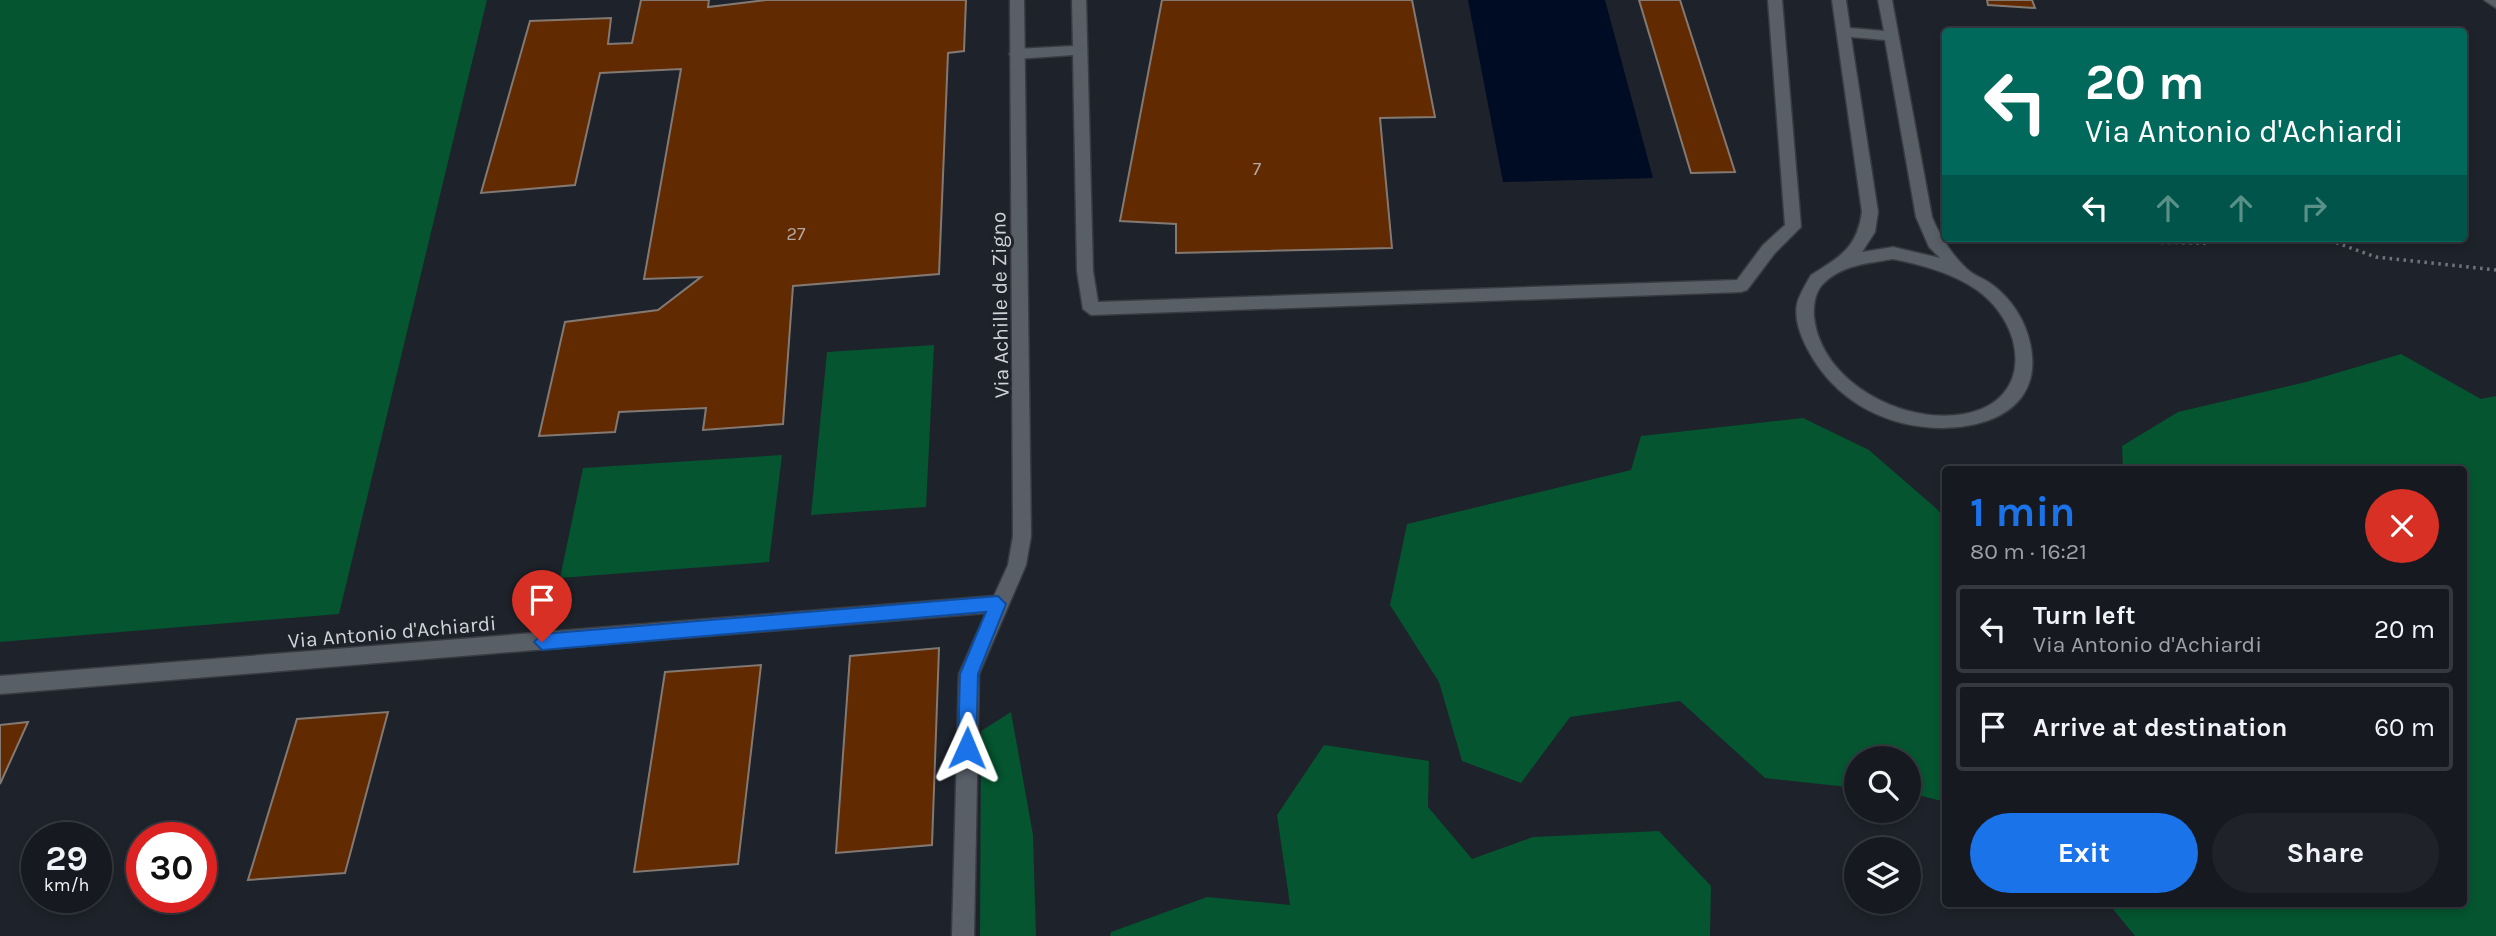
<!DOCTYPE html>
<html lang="en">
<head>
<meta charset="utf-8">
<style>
	body { margin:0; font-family:Karla,sans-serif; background:#1f2329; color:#f1f3f6; height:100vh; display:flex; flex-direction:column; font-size:26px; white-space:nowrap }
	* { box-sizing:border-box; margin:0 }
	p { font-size:23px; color:#9ea1a5 }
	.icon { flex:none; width:38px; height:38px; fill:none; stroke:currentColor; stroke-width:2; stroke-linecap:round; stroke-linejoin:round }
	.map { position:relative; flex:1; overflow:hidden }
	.drawer { position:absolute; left:1942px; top:466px; width:525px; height:441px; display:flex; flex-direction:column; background:#161a20; border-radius:7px; box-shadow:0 4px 10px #0003,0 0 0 2px #35383e }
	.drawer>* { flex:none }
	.banner { position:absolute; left:1942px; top:28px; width:525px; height:214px; border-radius:7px; box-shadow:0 4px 10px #0003,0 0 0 2px #35383e; background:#00695c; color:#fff; overflow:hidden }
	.controls { position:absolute; left:1844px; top:746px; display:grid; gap:14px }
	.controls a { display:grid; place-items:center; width:77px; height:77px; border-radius:50%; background:#161a20; box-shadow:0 4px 10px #0003,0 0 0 2px #35383e; font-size:35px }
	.speed { position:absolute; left:21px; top:822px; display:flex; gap:14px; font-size:35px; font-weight:700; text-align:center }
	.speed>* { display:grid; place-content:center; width:91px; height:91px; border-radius:50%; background:#161a20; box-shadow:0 4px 10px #0003,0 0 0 2px #35383e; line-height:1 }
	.speed small { font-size:18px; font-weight:400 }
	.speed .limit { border:10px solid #d22; background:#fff; color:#111 }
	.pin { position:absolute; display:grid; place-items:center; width:60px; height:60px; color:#fff; margin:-72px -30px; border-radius:50% 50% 50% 0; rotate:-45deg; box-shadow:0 0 7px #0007 }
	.pin .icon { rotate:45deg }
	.me { position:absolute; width:77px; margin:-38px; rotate:1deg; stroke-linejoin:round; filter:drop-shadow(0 0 5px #0008) }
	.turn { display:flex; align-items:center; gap:24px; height:147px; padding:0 28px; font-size:32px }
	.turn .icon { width:91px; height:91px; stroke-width:2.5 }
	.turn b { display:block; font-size:49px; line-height:60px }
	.lanes { display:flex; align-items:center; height:66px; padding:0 28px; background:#0003; justify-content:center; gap:35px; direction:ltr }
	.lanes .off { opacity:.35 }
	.round { display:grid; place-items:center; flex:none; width:74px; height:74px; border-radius:37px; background:#1f2329 }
	.headline { display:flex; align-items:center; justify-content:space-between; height:119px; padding:0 28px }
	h1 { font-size:42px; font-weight:700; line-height:52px; color:#1a73e8 }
	.cta { display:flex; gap:14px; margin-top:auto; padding:14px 28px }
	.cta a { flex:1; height:80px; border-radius:42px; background:#1a73e8; color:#fff; font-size:28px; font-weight:700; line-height:80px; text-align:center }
	.cta a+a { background:#1f2329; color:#f1f3f6 }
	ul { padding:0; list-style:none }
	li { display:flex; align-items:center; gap:21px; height:88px; margin:0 14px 10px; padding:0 14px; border:4px solid #35383e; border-radius:7px }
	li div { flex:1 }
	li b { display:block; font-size:26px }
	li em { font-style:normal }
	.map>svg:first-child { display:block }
	.green { fill:#045530 }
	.water { fill:#000c23 }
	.building { fill:#622a00; stroke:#837973; stroke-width:2 }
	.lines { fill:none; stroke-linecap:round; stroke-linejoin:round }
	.lane-casing { stroke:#383c42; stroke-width:3 }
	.street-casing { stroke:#383c42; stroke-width:3 }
	.path { stroke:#71747b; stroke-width:3.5; stroke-dasharray:2.5 4.5; stroke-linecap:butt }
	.lane { fill:#595f67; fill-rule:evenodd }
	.street { fill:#595f67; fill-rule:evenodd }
	.route { fill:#1a73e8; stroke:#114b97; stroke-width:2 }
	.labels { text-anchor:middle; stroke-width:6; stroke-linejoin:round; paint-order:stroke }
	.number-label { font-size:18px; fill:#b4a9a2 }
	.street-label { font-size:21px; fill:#d0d3d8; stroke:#1e222a }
</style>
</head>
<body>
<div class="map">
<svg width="2496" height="936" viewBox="0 0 2496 936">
	<rect width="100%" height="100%" fill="#1e222a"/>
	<g class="green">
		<polygon points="0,0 487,0 339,614 0,642"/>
		<polygon points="934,345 926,507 811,515 827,352"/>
		<polygon points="2401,354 2481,399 2496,396 2496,936 2135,936 2108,903 2464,903 2464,469 2123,469 2122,446 2178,412 2306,382"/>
		<polygon points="1803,418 1869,450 1938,510 1946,522 1946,802 1909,793 1909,758 1857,758 1857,788 1765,778 1680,701 1570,717 1521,783 1462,761 1439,682 1390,605 1407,524 1631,470 1641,436"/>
		<polygon points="782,455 769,562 560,578 583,468"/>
		<polygon points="1011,712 1033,835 1036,936 980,936 981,731"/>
		<polygon points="1324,745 1429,761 1428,807 1472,859 1533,837 1659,831 1711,886 1710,936 1110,936 1111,932 1207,897 1290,905 1277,815"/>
	</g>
	<polygon class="water" points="1468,0 1605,0 1653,178 1503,182"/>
	<g class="building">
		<polygon points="641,0 709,0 708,7 766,0 966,0 964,51 948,53 939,274 793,286 783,424 703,430 706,408 619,412 615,432 539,436 565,322 658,310 701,277 644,279 681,69 600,73 575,185 481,193 530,21 611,18 608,44 632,43"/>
		<polygon points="1162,0 1412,0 1435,117 1380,118 1392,248 1176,253 1176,224 1120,221"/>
		<polygon points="1639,0 1680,0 1735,172 1691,173"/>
		<polygon points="1987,0 2032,0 2035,8 1988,5"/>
		<polygon points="939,648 932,845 836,853 850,656"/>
		<polygon points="761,665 738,864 634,872 665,672"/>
		<polygon points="388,712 345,873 248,880 297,719"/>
		<polygon points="28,722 0,784 0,725"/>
	</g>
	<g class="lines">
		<defs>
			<polygon id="lane" points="1072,0 1086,0 1093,271 1098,302 1737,280 1763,245 1785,225 1768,0 1782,0 1801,227 1775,253 1747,290 1741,292 1091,315 1083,309 1077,271 1073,55 1016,59 1009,54 1016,49 1073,46"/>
			<g id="street">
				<polygon points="1010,0 1024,0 1031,536 1026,565 979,674 974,936 952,936 959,674 986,613 0,694 0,676 994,596 1008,565 1013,536"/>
				<path d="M1832,0H1846L1850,28L1884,31L1878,0H1892L1932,217C1940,236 1952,255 1967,269C1973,275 1983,278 1990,283C2010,297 2025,319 2030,343C2050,431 1937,441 1881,416C1849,403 1824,380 1808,350C1801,337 1794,319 1797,304C1799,295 1806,284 1811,275C1840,257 1857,248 1862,212ZM1851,37L1885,40L1916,217L1929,247L1940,258L1893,247L1862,252L1875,232L1878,212ZM1893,259C1923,265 1952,273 1977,290C2026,325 2035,401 1964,414C1903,425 1821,382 1814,317C1813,306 1815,291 1824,283C1842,265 1869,263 1893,259Z"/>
				<polygon points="2484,0 2496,0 2496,8"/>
			</g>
		</defs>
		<use href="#lane" class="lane-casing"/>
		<use href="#street" class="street-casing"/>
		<g class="path">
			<polyline points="2120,238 2130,242 2207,243 2235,238"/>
			<polyline points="2323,238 2376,257 2496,270"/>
		</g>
		<use href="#lane" class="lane"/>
		<use href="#street" class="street"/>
	</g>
	<polygon class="route" points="998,596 1006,604 978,674 976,748 973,755 967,757 961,755 958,748 960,674 986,612 542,650 534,642 542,634"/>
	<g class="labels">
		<g class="number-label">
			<text x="1257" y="175">7</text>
			<text x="796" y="240">27</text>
		</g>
		<g class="street-label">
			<text transform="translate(1000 305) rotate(-91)" y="7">Via Achille de Zigno</text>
			<text transform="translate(392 632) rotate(-5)" y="7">Via Antonio d'Achiardi</text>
		</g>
	</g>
</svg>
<div class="controls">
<a><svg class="icon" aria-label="search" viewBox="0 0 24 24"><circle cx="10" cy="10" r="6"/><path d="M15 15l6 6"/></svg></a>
<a><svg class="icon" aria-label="layers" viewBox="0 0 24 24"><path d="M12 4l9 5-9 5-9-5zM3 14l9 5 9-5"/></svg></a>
</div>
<div class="speed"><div>29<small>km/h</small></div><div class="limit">30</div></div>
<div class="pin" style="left:542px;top:642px;background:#d93025"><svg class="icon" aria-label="arrive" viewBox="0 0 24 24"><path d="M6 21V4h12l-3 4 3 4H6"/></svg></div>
<svg class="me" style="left:967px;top:748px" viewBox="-20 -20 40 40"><path d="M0-17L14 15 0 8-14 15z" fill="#1a73e8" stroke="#fff" stroke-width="4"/></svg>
<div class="banner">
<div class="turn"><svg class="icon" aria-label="left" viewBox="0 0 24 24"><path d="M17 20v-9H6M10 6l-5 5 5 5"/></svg><div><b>20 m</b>Via Antonio d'Achiardi</div></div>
<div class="lanes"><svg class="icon" aria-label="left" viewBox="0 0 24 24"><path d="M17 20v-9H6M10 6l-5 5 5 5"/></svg><svg class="icon off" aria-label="ahead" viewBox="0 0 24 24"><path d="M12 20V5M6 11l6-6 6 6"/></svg><svg class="icon off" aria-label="ahead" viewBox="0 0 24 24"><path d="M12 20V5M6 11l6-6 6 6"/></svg><svg class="icon off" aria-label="right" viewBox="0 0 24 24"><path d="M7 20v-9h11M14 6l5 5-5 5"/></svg></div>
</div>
<section class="drawer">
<div class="headline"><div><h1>1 min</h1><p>80 m · 16:21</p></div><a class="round" style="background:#d93025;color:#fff"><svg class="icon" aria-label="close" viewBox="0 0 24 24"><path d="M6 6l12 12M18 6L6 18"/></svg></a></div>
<ul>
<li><svg class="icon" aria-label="left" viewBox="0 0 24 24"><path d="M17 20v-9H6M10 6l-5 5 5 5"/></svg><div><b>Turn left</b><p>Via Antonio d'Achiardi</p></div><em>20 m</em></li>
<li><svg class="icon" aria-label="arrive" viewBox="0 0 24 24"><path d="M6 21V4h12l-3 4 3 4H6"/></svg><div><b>Arrive at destination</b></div><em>60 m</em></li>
</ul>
<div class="cta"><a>Exit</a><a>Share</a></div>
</section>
</div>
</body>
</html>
